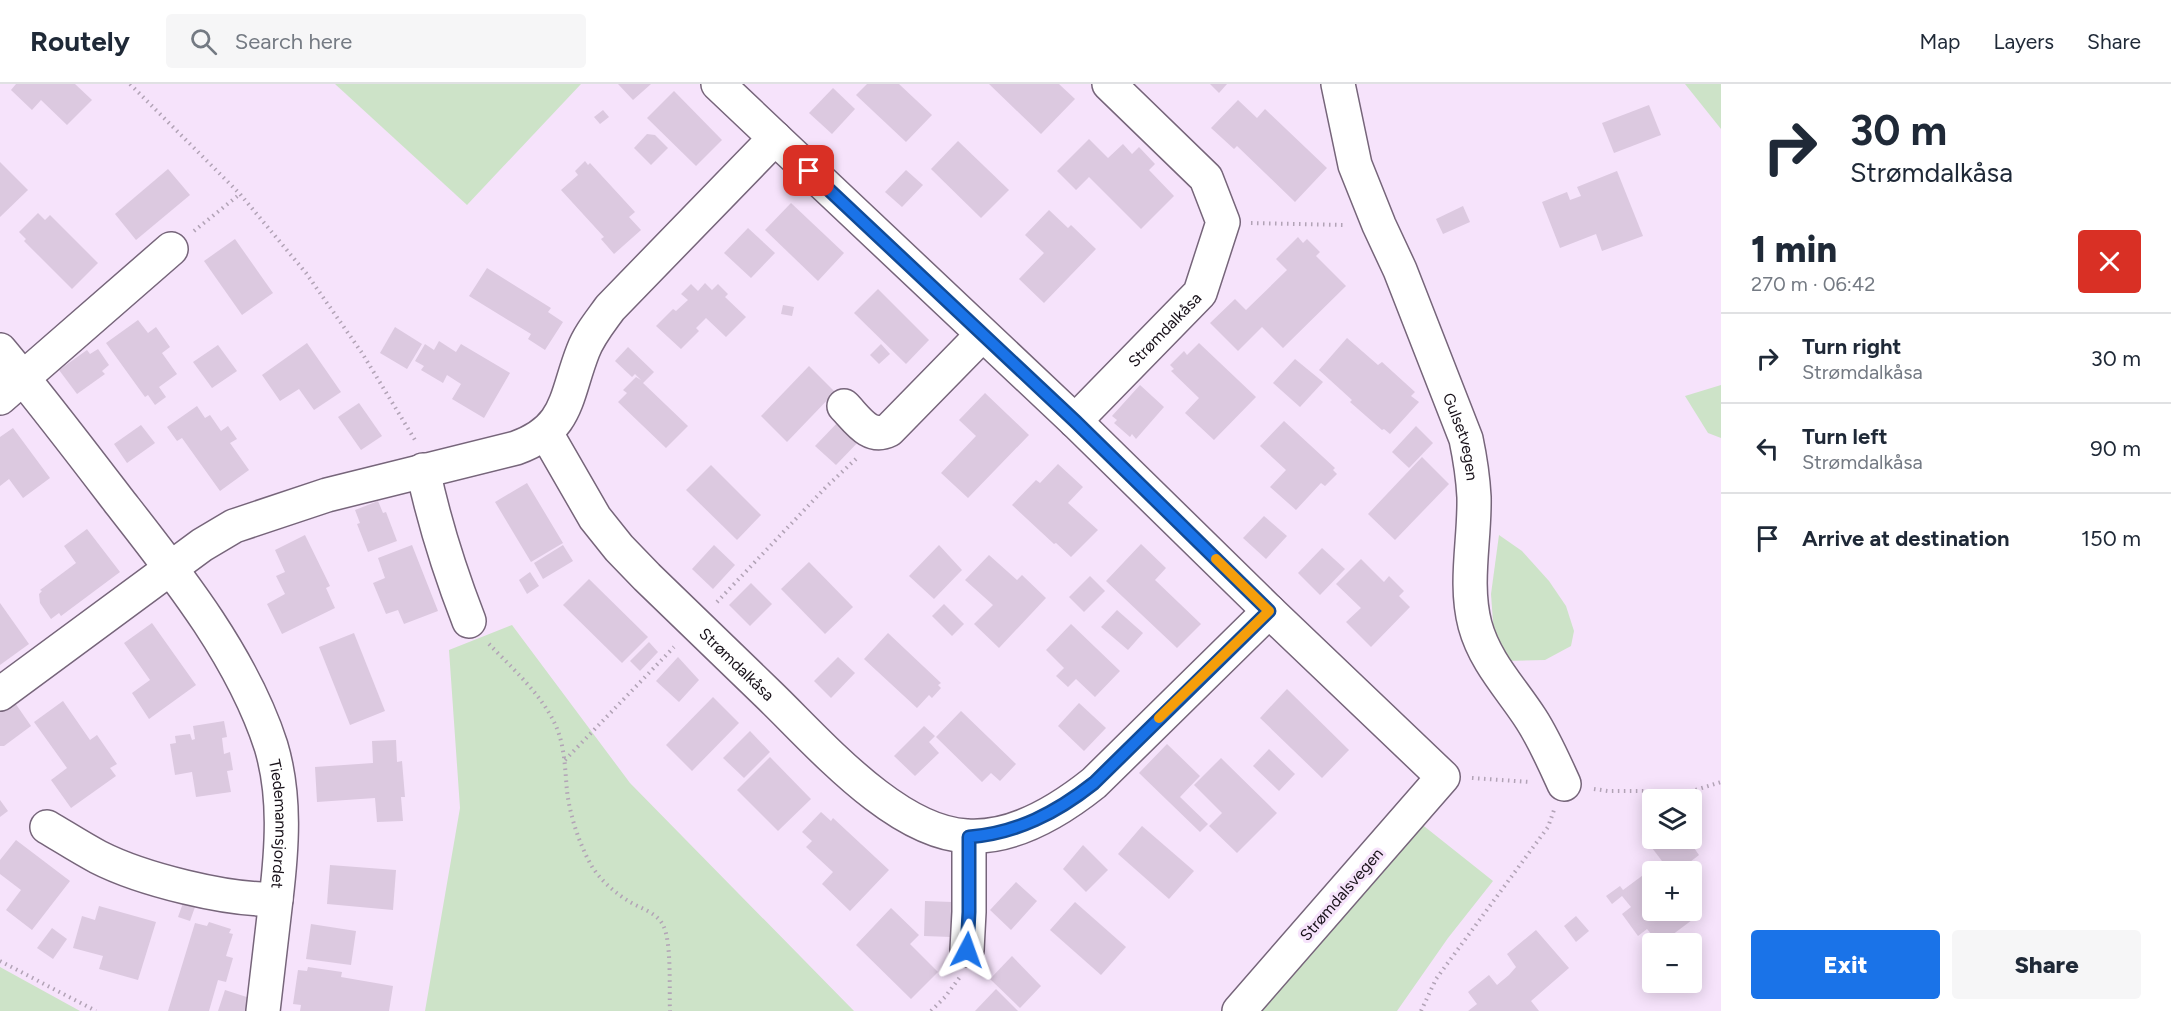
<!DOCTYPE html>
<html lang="en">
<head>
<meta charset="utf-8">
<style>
	body { margin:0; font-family:Figtree,sans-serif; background:#f6f6f7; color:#1f2937; height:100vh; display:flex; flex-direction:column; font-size:22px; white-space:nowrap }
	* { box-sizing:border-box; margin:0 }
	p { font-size:20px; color:#747a83 }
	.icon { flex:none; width:33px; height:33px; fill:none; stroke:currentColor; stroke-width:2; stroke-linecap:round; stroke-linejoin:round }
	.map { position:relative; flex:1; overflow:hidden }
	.drawer { display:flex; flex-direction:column; background:#fff; width:450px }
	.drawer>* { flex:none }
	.hud { background:#fff; color:#1f2937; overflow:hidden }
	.fabs { position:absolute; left:1642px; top:705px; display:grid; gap:12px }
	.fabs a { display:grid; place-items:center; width:60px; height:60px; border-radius:6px; background:#fff; box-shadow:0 3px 15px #0003; font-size:30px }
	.pin { position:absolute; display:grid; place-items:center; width:51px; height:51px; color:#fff; margin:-26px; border-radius:12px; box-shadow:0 3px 9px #0006 }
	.me { position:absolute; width:66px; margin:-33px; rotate:4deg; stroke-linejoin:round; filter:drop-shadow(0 0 4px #0008) }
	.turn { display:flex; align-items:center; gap:21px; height:126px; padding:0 30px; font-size:27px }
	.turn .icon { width:78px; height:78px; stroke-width:2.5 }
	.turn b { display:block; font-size:42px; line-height:51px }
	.round { display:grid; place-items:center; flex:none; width:63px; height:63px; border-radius:6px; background:#f6f6f7 }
	.headline { display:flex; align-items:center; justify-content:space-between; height:102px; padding:0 30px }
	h1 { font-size:36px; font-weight:800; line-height:45px }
	.action { display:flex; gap:12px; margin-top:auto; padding:12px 30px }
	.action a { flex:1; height:69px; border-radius:6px; background:#1a73e8; color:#fff; font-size:24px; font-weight:800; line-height:69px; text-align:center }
	.action a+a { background:#f6f6f7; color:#1f2937 }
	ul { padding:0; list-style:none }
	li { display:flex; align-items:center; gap:18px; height:90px; padding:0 30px; border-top:2px solid #e0e1e3 }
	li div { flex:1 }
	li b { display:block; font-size:22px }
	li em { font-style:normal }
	header { display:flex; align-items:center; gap:36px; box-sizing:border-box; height:84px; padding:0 30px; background:#fff; border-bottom:2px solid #e0e1e3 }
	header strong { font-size:28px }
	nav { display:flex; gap:33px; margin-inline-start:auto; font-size:21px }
	.search { width:420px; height:54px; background:#f6f6f7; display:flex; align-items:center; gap:15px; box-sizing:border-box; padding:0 21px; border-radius:6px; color:#747a83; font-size:22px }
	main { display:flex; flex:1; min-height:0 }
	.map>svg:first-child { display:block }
	.green { fill:#cde3c8 }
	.building { fill:#dcc9e0 }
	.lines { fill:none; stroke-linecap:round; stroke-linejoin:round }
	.minor-casing { stroke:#76657a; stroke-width:36 }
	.path { stroke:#b2a3b6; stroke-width:4; stroke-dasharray:1.5 4.5; stroke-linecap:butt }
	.minor { stroke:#fff; stroke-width:33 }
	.route-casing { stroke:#114b97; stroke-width:15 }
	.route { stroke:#1a73e8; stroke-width:10 }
	.slow { stroke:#f59e0b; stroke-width:10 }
	.labels { text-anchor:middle; stroke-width:6; stroke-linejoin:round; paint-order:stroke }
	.street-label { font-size:16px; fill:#181119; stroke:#f6e3fb }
</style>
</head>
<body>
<header>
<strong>Routely</strong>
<div class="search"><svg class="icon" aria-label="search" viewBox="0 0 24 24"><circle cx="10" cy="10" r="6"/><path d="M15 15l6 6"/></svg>Search here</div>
<nav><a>Map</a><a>Layers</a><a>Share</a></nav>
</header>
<main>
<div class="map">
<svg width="1721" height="927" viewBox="0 0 1721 927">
	<rect width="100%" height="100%" fill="#f6e3fb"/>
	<g class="green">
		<polygon points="335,0 581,0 467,121"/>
		<polygon points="1685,0 1721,0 1721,45"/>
		<polygon points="1721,301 1721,354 1708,349 1685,312"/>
		<polygon points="1499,451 1522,467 1549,497 1566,522 1574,547 1571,562 1545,576 1505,577 1494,552 1491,510"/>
		<polygon points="512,541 630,699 854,927 425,927 460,724 449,566"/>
		<polygon points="1410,731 1493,797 1448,854 1397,927 1241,927"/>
		<polygon points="0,883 80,927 0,927"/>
	</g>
	<g class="building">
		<polygon points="16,0 75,0 92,16 67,41 41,16 32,26 11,6"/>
		<polygon points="618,0 651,0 633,16"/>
		<polygon points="867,0 899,0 932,31 906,58 856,11"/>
		<polygon points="989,0 1059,0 1075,15 1041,50"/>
		<polygon points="1210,0 1227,0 1219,9"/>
		<polygon points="833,4 855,25 832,50 809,29"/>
		<polygon points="674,7 722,56 696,82 647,34"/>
		<polygon points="1238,16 1257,34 1265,25 1327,84 1295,118 1237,62 1234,65 1211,44"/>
		<polygon points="1649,21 1661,51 1614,69 1602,39"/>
		<polygon points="603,26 609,33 600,40 594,33"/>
		<polygon points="647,50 655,51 668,64 651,81 634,64"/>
		<polygon points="1089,55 1108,74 1123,60 1132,70 1139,63 1155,80 1149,86 1174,112 1141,145 1089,93 1076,106 1057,87"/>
		<polygon points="958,57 1009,106 981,134 931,85"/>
		<polygon points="585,77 588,81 590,79 635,128 629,133 641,146 614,170 601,155 604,153 561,106 578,91 575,87"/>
		<polygon points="0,78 28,106 0,133"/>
		<polygon points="168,85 190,111 136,156 115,130"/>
		<polygon points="906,86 923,101 902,123 885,108"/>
		<polygon points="1617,87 1643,152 1602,167 1596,150 1560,164 1542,118 1567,108 1570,116 1581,112 1577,103"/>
		<polygon points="791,119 844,169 818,197 765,146"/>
		<polygon points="1463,122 1470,138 1443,150 1436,135"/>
		<polygon points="1049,126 1068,144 1071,141 1096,165 1044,219 1019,195 1044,169 1025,151"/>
		<polygon points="38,129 45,136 50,131 98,179 72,205 24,157 26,155 19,148"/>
		<polygon points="748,144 775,169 751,194 724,169"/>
		<polygon points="1298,153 1303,159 1307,155 1320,168 1316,172 1346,202 1283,264 1262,243 1238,267 1210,239 1235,215 1246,226 1287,186 1276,175"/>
		<polygon points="235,155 273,209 242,231 204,177"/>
		<polygon points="487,184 551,224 548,228 563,238 545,266 528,255 531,250 469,212"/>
		<polygon points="705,199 712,206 718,200 728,210 725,213 746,233 726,253 706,234 696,244 699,247 681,265 656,242 673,225 676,227 688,216 681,210 691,200 698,207"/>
		<polygon points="878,205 929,256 906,280 854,229"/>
		<polygon points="783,221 794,223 792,232 781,230"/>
		<polygon points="138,236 148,249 156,243 170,263 162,269 177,290 159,303 166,313 155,321 148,311 145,313 106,259"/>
		<polygon points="395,243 422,260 407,285 380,269"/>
		<polygon points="1347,254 1378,281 1382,278 1415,308 1411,312 1419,318 1390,350 1384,345 1382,346 1350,318 1352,316 1319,286"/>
		<polygon points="439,257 456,268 461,260 510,289 484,334 452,315 461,300 447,291 443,299 421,286 424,282 415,277 425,260 434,266"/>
		<polygon points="307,259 341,308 314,326 299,305 280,317 262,291"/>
		<polygon points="1199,259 1256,313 1214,356 1185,329 1199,314 1171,287 1174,285 1170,281 1184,267 1187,271"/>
		<polygon points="881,260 890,270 879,280 870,271"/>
		<polygon points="218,261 237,287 212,304 193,278"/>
		<polygon points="628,263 654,288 643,299 688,342 666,364 618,318 627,309 623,306 636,293 641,296 635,290 632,293 615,277"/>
		<polygon points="98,265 109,281 102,287 105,290 77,310 59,286 87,266 90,270"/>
		<polygon points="1295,275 1323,298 1300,323 1273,299"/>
		<polygon points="809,282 835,308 787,358 761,332"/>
		<polygon points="1140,301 1164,323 1136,355 1132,350 1130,353 1114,339 1117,336 1112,332"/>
		<polygon points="985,309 1029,351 968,414 941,389 976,352 959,336"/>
		<polygon points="359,319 382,352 361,366 338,333"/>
		<polygon points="197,322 205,334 210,331 221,347 228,342 237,355 230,359 249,386 220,407 182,354 177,357 167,343"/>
		<polygon points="840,336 861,355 836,381 815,362"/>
		<polygon points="1284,337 1335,384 1333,386 1337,390 1325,402 1321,399 1296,426 1270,403 1286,386 1260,362"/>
		<polygon points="141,341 155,359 127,379 114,360"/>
		<polygon points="1416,342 1433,359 1409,384 1392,368"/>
		<polygon points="13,344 50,394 23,414 9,395 0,402 0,353"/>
		<polygon points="1422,373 1449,400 1395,456 1368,430"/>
		<polygon points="1058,380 1083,403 1068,419 1098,446 1071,473 1056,459 1054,460 1012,421 1036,396 1040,399"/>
		<polygon points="711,381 761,431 737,456 686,406"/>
		<polygon points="527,399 563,459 531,478 495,418"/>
		<polygon points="378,417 383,429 386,428 397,457 368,468 357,440 360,439 355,426"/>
		<polygon points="1264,432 1287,452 1266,475 1243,454"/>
		<polygon points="87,445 120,488 61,532 59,529 51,535 40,519 39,510 42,507 40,506 76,479 64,462"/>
		<polygon points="305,451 330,502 326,504 335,524 282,550 267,520 285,510 276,492 285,488 275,466"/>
		<polygon points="1141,460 1166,484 1155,496 1201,540 1177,564 1106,497"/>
		<polygon points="412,461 438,527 404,540 398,526 386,530 373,499 385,494 378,474"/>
		<polygon points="563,461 573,477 543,495 534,479"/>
		<polygon points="714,461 735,481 713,505 692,485"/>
		<polygon points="939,461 962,486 934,515 909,492"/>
		<polygon points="1322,464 1345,485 1320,511 1298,489"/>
		<polygon points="989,471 1017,496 1022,491 1046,514 999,564 974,540 993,521 965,496"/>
		<polygon points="1361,475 1384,498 1389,492 1404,507 1399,512 1410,523 1371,563 1346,538 1361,524 1336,500"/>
		<polygon points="809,478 853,523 825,550 781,505"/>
		<polygon points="530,488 539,502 527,510 519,496"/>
		<polygon points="1090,492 1105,507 1084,528 1069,513"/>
		<polygon points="589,495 648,553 622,579 563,521"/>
		<polygon points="751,499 772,520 750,542 729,521"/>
		<polygon points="0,519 29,560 0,581"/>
		<polygon points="944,520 964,540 952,552 932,532"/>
		<polygon points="1117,526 1143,549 1128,566 1101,543"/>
		<polygon points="152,539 196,601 149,635 132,609 150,596 124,559"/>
		<polygon points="1071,540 1120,587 1095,613 1076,595 1068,603 1056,592 1064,584 1046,566"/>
		<polygon points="354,549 385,627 350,641 319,563"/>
		<polygon points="888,549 941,599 938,601 941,604 932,614 929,611 917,624 864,575"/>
		<polygon points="649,558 658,568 640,587 630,577"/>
		<polygon points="678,573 699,596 679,618 656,597"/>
		<polygon points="838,573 855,589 831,614 814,597"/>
		<polygon points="1287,605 1349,666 1322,694 1260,634"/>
		<polygon points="713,613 739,639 692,687 666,661"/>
		<polygon points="13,616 31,642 4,662 0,662 0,626"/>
		<polygon points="63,617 90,656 97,651 117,680 110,684 116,692 71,724 51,696 67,684 34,638"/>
		<polygon points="1079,619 1106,644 1084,667 1058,642"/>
		<polygon points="961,627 1016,680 1000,697 991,689 982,698 936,653"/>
		<polygon points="224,637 227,653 222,654 224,670 230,668 233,686 227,687 231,708 196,713 192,688 175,691 170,660 176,659 175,652 190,650 192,656 195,655 193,642"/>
		<polygon points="924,642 935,652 929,658 939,669 915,692 894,672"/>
		<polygon points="750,647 770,668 744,694 723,674"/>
		<polygon points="396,656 397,678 402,677 405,713 401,713 403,737 377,738 375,714 317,718 315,683 373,679 372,657"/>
		<polygon points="1167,660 1200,692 1180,713 1208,740 1200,748 1139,689"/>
		<polygon points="1269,665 1295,690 1279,707 1253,682"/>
		<polygon points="770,673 811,715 778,747 737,706"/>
		<polygon points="1221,674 1277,729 1237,769 1209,742 1222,729 1194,701"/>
		<polygon points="0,716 8,727 0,733"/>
		<polygon points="821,728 831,737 833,734 889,786 850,827 822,800 833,788 806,763 812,757 802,748"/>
		<polygon points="1142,742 1194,787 1169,815 1118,770"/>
		<polygon points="1653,743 1653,754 1687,754 1699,771 1677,788 1653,788 1653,826 1691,826 1696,833 1660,860 1647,845 1638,852 1622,830 1631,823 1622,812 1612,820 1606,812 1620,802 1623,806 1662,777 1646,756 1650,753 1646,748"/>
		<polygon points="16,756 70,797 32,846 6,826 21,806 0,790 0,776"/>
		<polygon points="1083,761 1108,786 1086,808 1063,785"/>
		<polygon points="330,781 396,786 393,826 327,820"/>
		<polygon points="1016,798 1037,817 1011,846 990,826"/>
		<polygon points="925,817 952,818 951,853 924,852"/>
		<polygon points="1075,818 1126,863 1101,891 1050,846"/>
		<polygon points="183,819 195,823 190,837 178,833"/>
		<polygon points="99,822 156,838 138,896 99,885 103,872 73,864 82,832 95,836"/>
		<polygon points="891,824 919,851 910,860 938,888 911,915 856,861"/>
		<polygon points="1576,832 1589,847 1576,858 1564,842"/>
		<polygon points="209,838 231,845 229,849 233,850 226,872 233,874 226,898 218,896 209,927 168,927 195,839 207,842"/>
		<polygon points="311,840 356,847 351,881 306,875"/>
		<polygon points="52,844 67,855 53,875 37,864"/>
		<polygon points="1536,846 1569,884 1531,917 1539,927 1468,927 1477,920 1468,908 1489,891 1497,901 1509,891 1516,883 1507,870"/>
		<polygon points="1012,872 1041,902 1020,924 990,895"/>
		<polygon points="308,883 342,888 341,893 393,902 389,927 300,927 301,921 293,920 298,886 307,887"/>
		<polygon points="996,905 1018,927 975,927"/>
		<polygon points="225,906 259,917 255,927 218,927"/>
	</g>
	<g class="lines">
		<defs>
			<g id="minor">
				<polyline points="718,0 775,54"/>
				<path id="s1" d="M1338,0L1355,81L1379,141L1400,186L1466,355C1470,374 1473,394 1474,413C1475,456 1464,499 1475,541C1485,578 1511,604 1531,635C1544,655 1554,678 1564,700"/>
				<path id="s2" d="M0,266C41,315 79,365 118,416C176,490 242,572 271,662C286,712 282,765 276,815C228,817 141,795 98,773C81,764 64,753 47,743"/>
				<polyline points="0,314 171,165"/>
				<path d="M844,322C857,335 869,356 889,346L982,251"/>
				<path id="s3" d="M1075,337L1200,209L1223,138L1206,94L1109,0"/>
				<path id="s4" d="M546,349L595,434L619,464L647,493C687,532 728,571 768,610C817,657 895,749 967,752C1014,755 1059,727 1094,699L1269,527"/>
				<path d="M423,386C434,438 450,488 469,537"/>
				<path d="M0,610L202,461L234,442L327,411L516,364C569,345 565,313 583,267C589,251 600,238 610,224L775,54L1075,337L1269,527L1443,693L1239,927"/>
				<polyline points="967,866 969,828 969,753"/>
				<polyline points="263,927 276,815"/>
			</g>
		</defs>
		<use href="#minor" class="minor-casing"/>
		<g class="path">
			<polyline points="130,0 240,110 306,189 362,269 415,356"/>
			<polyline points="1251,139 1345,141"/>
			<polyline points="194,147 240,110"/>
			<polyline points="717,518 826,403 858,373"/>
			<path d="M489,560C512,584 541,610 555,640C565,661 565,686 567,707C570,732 579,759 591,781C600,796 615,809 630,818C642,825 657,829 663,841C672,858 669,907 670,927"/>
			<polyline points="565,676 674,563"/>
			<polyline points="1472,694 1530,698"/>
			<polyline points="1594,705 1608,707 1692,707 1721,698"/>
			<polyline points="0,877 96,927"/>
			<polyline points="931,927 945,913 960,893"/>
			<polyline points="1421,927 1436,895 1548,743 1554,726"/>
		</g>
		<use href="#minor" class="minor"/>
	</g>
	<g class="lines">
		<defs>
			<path id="route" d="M809,87L1075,337L1269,527L1094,699C1056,729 1017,749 969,753V828L967,866"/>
		</defs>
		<use href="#route" class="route-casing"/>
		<use href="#route" class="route"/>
		<polyline class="slow" points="1159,634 1269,527 1216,475"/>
	</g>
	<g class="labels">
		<g class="street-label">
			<text dy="6" stroke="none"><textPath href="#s3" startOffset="128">Strømdalkåsa</textPath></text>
			<text dy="6" stroke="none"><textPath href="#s1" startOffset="375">Gulsetvegen</textPath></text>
			<text dy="6" stroke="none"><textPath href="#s4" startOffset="302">Strømdalkåsa</textPath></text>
			<text dy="6" stroke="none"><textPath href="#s2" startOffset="561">Tiedemannsjordet</textPath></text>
			<text transform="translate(1341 810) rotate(-49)" y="6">Strømdalsvegen</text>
		</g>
	</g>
</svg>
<div class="fabs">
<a><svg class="icon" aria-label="layers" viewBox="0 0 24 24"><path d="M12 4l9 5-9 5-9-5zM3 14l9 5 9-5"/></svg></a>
<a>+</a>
<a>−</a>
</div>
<div class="pin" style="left:809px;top:87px;background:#d93025"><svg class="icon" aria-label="arrive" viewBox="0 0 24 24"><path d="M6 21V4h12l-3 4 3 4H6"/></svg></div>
<svg class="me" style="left:967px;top:866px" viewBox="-20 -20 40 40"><path d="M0-17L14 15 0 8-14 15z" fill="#1a73e8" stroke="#fff" stroke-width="4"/></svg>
</div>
<section class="drawer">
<div class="hud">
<div class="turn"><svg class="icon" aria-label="right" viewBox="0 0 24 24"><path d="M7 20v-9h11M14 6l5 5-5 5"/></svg><div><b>30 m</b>Strømdalkåsa</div></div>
</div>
<div class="headline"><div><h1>1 min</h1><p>270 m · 06:42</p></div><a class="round" style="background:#d93025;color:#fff"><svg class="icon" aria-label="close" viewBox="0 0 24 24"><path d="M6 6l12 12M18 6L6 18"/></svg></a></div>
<ul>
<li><svg class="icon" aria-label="right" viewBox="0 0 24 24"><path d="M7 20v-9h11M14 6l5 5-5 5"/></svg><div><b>Turn right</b><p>Strømdalkåsa</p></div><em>30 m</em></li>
<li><svg class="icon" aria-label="left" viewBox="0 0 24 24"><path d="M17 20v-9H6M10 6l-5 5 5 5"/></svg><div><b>Turn left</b><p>Strømdalkåsa</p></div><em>90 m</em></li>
<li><svg class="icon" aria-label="arrive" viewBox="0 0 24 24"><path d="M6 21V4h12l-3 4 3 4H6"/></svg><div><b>Arrive at destination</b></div><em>150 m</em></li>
</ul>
<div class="action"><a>Exit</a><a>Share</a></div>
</section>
</main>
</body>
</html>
